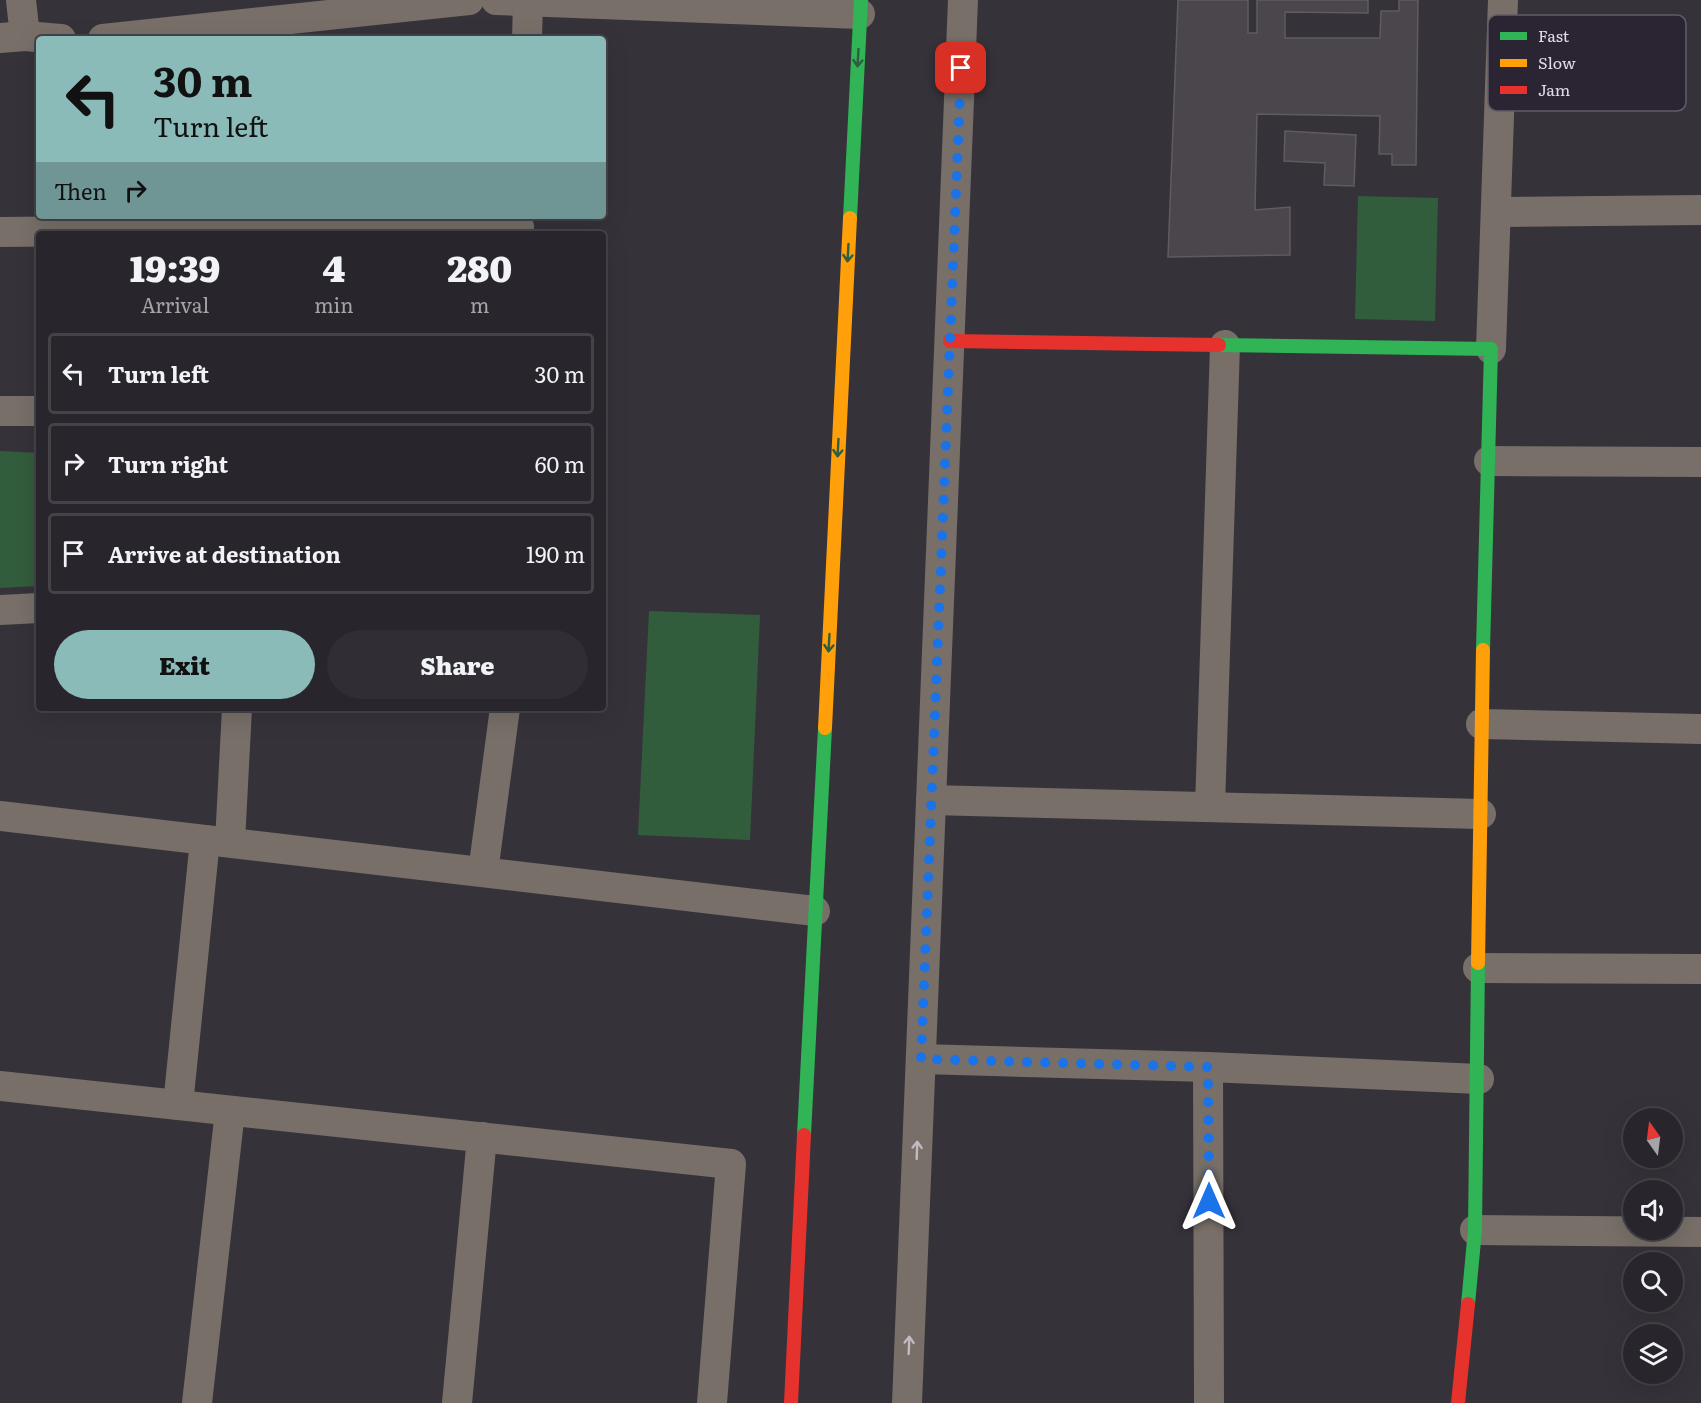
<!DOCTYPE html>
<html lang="en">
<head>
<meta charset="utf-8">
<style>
	body { margin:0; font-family:Literata,serif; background:#302e34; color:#f1f3f6; height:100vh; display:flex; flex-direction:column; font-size:22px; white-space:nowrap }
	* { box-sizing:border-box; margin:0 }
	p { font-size:20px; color:#a5a5a9 }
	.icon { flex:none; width:33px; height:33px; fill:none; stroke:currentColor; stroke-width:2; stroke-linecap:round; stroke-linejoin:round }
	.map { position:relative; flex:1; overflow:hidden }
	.details { position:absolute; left:36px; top:231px; width:570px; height:480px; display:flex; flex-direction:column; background:#28262c; border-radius:6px; box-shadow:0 6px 24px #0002,0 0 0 2px #444348 }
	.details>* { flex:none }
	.hud { position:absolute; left:36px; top:36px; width:570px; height:183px; border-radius:6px; box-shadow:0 6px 24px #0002,0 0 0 2px #444348; background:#8bbbb9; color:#111; overflow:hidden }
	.needle { width:39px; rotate:346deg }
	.fabs { position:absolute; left:1623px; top:1108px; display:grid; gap:12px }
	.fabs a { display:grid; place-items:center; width:60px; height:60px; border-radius:50%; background:#28262c; box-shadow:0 6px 24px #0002,0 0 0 2px #444348; font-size:30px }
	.pin { position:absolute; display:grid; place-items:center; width:51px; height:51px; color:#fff; margin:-26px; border-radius:12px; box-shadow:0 3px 9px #0006 }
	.me { position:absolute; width:66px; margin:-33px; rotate:0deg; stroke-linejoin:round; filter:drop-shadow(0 0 4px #0008) }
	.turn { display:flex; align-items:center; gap:21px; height:126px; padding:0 18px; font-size:27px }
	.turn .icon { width:78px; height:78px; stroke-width:2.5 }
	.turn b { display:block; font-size:42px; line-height:51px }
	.then { display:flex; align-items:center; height:57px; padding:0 18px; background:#0003; gap:12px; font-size:22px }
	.eta { display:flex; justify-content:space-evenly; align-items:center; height:102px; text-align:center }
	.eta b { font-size:36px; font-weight:800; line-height:42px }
	.primary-button { display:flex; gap:12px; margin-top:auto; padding:12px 18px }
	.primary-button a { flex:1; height:69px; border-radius:36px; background:#8bbbb9; color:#111; font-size:24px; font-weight:800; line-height:69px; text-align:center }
	.primary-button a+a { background:#302e34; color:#f1f3f6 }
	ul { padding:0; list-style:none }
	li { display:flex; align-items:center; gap:18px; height:81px; margin:0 12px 9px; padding:0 6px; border:3px solid #444348; border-radius:6px }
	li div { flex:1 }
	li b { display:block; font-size:22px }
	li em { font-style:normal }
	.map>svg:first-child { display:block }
	.green { fill:#325d3d }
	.building { fill:#4b464c; stroke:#605b60; stroke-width:1.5 }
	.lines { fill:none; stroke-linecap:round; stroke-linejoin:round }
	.street { stroke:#776f68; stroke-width:30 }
	.fast { stroke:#30b455; stroke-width:14 }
	.slow { stroke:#ff9f0a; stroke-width:14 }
	.jam { stroke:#e5322d; stroke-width:14 }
	.oneway { stroke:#2d5e41 }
	.oneway2 { stroke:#c0bbc0 }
	.route { stroke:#1a73e8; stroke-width:10; stroke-dasharray:0 18 }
	.key { fill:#2b2533; stroke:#615c68; stroke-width:1.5 }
	.key-label { font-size:16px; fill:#e0dbe5 }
</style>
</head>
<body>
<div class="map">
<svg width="1701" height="1403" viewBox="0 0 1701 1403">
	<rect width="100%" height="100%" fill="#36323a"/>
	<g class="green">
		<polygon points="1358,196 1438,198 1435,321 1355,319"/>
		<polygon points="0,451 39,453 39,586 0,588"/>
		<polygon points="649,611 760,615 750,840 638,835"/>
	</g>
	<g class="building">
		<polygon points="1178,0 1248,0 1248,33 1257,33 1257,0 1368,0 1368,13 1285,12 1285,38 1380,38 1381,11 1399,11 1399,0 1418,0 1416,165 1392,165 1392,154 1379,154 1380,116 1257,114 1255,210 1290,207 1290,255 1168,257"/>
		<polygon points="1285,131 1356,135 1354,186 1324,185 1325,163 1284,161"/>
	</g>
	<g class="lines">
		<g class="street">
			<polyline points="21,0 25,36"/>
			<polyline points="496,0 860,14"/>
			<polyline points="0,38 25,36 61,39"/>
			<polyline points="103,39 469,0"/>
			<polyline points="527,39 528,2"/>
			<polyline points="1496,212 1701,210"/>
			<polyline points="0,232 519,227"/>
			<polyline points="1491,349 1503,0"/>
			<polyline points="0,411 39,411"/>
			<polyline points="1489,461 1701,462"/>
			<polyline points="0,610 39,608"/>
			<polyline points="1481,724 1701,729"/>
			<polyline points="931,800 1481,814"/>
			<polyline points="1210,807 1225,345"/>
			<polyline points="0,816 815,911"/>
			<polyline points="230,842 237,708"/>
			<polyline points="483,872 505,708"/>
			<polyline points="1478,968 1701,969"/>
			<polyline points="921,1059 1208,1067 1479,1079"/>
			<polyline points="1208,1067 1209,1403"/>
			<polyline points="0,1086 731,1164 712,1403"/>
			<polyline points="178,1105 205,840"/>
			<polyline points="1475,1230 1701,1232"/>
			<polyline points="197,1403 230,1111"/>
			<polyline points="457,1403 482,1137"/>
			<polyline points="907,1403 963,0"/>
		</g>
		<g class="fast">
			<polyline points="850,218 861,0"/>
			<polyline points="1219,345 1491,349 1483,650"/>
			<polyline points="804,1135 825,728"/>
			<polyline points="1468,1304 1475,1230 1478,963"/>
		</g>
		<g class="slow">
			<polyline points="825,728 850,218"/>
			<polyline points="1478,963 1483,650"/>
		</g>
		<g class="jam">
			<polyline points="950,341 1219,345"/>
			<polyline points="791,1403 804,1135"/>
			<polyline points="1458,1403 1468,1304"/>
		</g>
	</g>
	<defs><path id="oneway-shaft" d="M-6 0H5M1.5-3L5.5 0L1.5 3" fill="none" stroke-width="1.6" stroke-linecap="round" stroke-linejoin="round" transform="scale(1.5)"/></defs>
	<g class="oneway">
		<use href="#oneway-shaft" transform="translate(858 58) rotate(93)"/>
		<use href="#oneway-shaft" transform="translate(848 253) rotate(93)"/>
		<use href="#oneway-shaft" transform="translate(838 448) rotate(93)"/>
		<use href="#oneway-shaft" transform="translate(829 643) rotate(93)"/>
	</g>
	<g class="oneway2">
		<use href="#oneway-shaft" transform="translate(917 1150) rotate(-88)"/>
		<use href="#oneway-shaft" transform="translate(909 1345) rotate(-88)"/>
	</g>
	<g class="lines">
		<polyline class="route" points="961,68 921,1059 1208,1067 1209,1201"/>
	</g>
	<rect x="1488" y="15" width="198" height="96" rx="9" class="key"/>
	<rect x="1500" y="32" width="27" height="8" fill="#30b455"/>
	<rect x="1500" y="59" width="27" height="8" fill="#ff9f0a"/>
	<rect x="1500" y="86" width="27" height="8" fill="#e5322d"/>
	<g class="key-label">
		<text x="1538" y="42">Fast</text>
		<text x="1538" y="69">Slow</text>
		<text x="1538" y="96">Jam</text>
	</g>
</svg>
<div class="fabs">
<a><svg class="needle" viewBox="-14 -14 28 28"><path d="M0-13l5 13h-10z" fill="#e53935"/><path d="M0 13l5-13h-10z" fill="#a5a5a9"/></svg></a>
<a><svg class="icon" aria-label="sound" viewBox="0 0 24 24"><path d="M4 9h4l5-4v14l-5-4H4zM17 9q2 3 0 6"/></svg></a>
<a><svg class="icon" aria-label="search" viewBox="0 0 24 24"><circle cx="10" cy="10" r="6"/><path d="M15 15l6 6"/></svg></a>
<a><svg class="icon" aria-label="layers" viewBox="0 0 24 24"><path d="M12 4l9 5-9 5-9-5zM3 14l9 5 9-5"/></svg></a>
</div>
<div class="pin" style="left:961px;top:68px;background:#d93025"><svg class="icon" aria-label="arrive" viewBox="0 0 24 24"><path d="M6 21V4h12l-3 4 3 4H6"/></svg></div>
<svg class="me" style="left:1209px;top:1201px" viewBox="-20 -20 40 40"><path d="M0-17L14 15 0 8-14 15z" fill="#1a73e8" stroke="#fff" stroke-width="4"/></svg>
<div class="hud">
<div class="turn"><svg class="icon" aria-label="left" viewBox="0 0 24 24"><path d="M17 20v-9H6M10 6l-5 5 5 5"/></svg><div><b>30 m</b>Turn left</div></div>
<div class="then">Then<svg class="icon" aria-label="right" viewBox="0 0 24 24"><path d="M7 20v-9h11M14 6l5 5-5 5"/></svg></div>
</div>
<section class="details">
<div class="eta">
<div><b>19:39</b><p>Arrival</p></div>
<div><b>4</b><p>min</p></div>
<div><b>280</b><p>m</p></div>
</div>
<ul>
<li><svg class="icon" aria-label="left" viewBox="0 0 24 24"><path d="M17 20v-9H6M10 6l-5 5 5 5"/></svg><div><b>Turn left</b></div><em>30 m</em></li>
<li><svg class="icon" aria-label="right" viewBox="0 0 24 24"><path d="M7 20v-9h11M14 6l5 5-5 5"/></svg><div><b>Turn right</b></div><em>60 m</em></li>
<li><svg class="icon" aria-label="arrive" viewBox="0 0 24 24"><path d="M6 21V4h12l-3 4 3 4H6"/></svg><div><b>Arrive at destination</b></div><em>190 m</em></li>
</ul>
<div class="primary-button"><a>Exit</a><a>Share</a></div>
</section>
</div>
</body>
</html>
